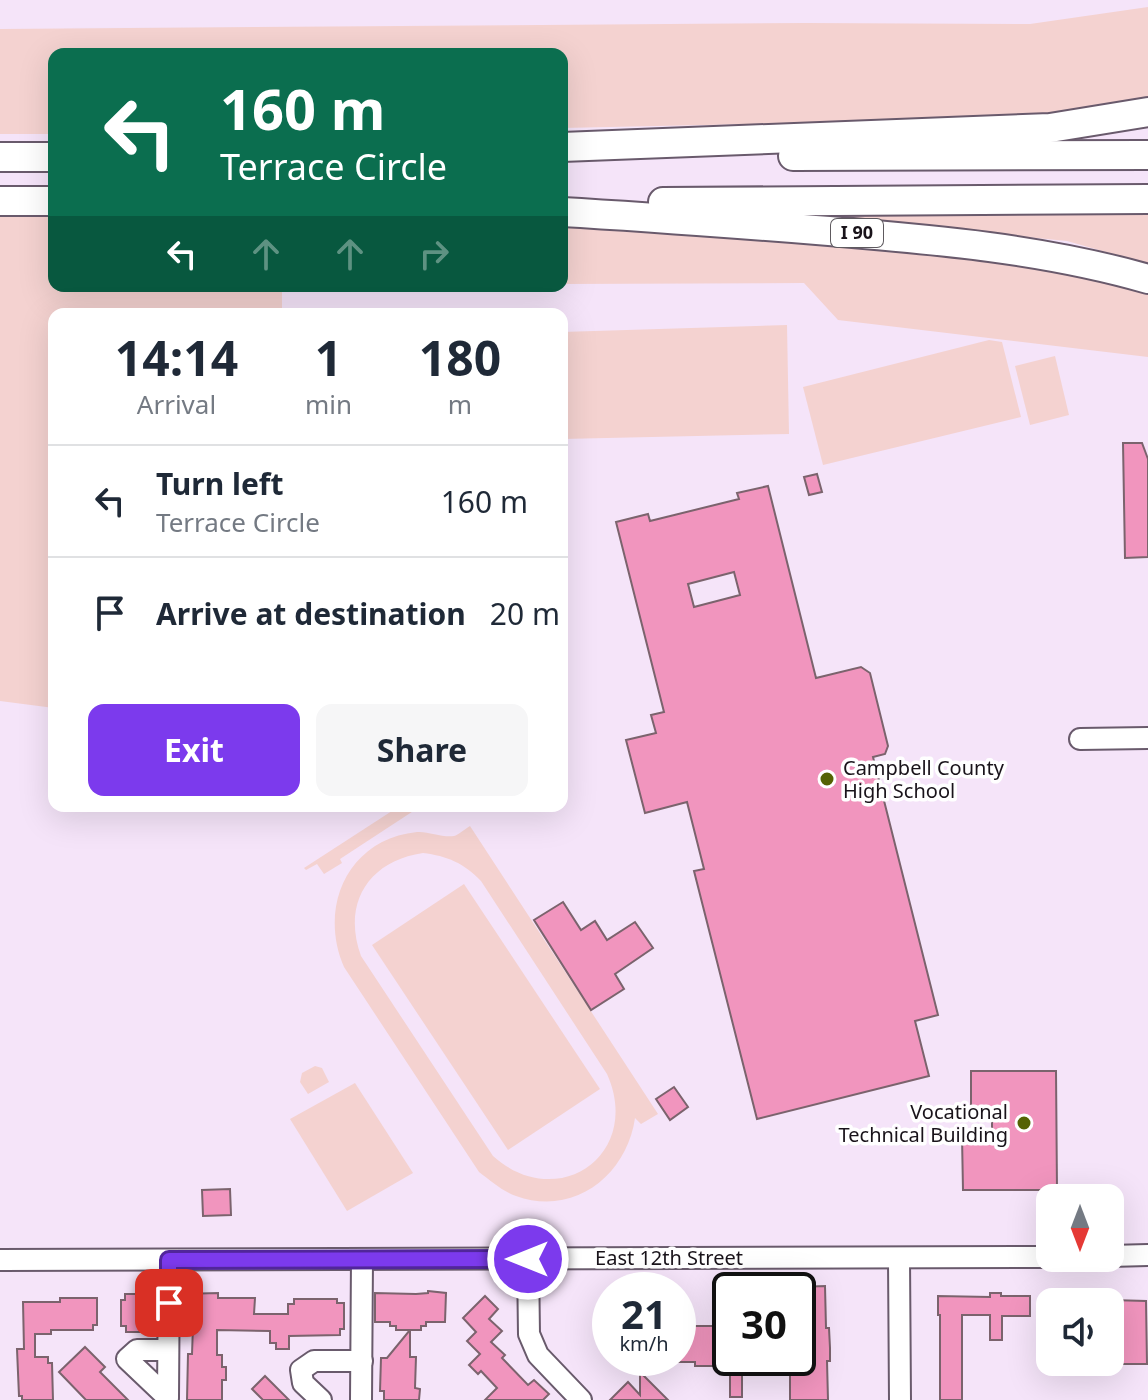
<!DOCTYPE html>
<html lang="en">
<head>
<meta charset="utf-8">
<style>
	body { margin:0; font-family:"Noto Sans",sans-serif; background:#f6f6f7; color:#1f2937; height:100vh; display:flex; flex-direction:column; font-size:30px; white-space:nowrap }
	* { box-sizing:border-box; margin:0 }
	p { font-size:26px; color:#747a83 }
	.icon { flex:none; width:44px; height:44px; fill:none; stroke:currentColor; stroke-width:2; stroke-linecap:round; stroke-linejoin:round }
	.map { position:relative; flex:1; overflow:hidden }
	.side { position:absolute; left:48px; top:308px; width:520px; height:504px; display:flex; flex-direction:column; background:#fff; border-radius:16px; box-shadow:0 8px 32px #0002 }
	.side>* { flex:none }
	.hud { position:absolute; left:48px; top:48px; width:520px; height:244px; border-radius:16px; box-shadow:0 8px 32px #0002; background:#0b6e4f; color:#fff; overflow:hidden }
	.needle { width:52px; rotate:180deg }
	.tools { position:absolute; left:1036px; top:1184px; display:grid; gap:16px }
	.tools a { display:grid; place-items:center; width:88px; height:88px; border-radius:16px; background:#fff; box-shadow:0 8px 32px #0002; font-size:40px }
	.speed { position:absolute; left:592px; top:1272px; display:flex; gap:16px; font-size:40px; font-weight:700; text-align:center }
	.speed>* { display:grid; place-content:center; width:104px; height:104px; border-radius:50%; background:#fff; box-shadow:0 8px 32px #0002; line-height:1 }
	.speed small { font-size:20px; font-weight:400 }
	.speed .limit { border:4px solid #111; border-radius:12px; background:#fff; color:#111 }
	.pin { position:absolute; display:grid; place-items:center; width:68px; height:68px; color:#fff; margin:-34px; border-radius:16px; box-shadow:0 4px 12px #0006 }
	.me { position:absolute; width:88px; margin:-44px; rotate:270deg; stroke-linejoin:round; filter:drop-shadow(0 0 6px #0008) }
	.turn { display:flex; align-items:center; gap:28px; height:168px; padding:0 40px; font-size:36px }
	.turn .icon { width:104px; height:104px; stroke-width:2.5 }
	.turn b { display:block; font-size:56px; line-height:68px }
	.lanes { display:flex; align-items:center; height:76px; padding:0 40px; background:#0003; justify-content:center; gap:40px; direction:ltr }
	.lanes .off { opacity:.35 }
	.eta { display:flex; justify-content:space-evenly; align-items:center; height:136px; text-align:center }
	.eta b { font-size:48px; font-weight:700; line-height:56px }
	.cta { display:flex; gap:16px; margin-top:auto; padding:16px 40px }
	.cta a { flex:1; height:92px; border-radius:16px; background:#7c3aed; color:#fff; font-size:32px; font-weight:700; line-height:92px; text-align:center }
	.cta a+a { background:#f6f6f7; color:#1f2937 }
	ul { padding:0; list-style:none }
	li { display:flex; align-items:center; gap:24px; height:112px; padding:0 40px; border-top:2px solid #e0e1e3 }
	li div { flex:1 }
	li b { display:block; font-size:30px }
	li em { font-style:normal }
	.map>svg:first-child { display:block }
	.green { fill:#f4d2d0; fill-rule:evenodd }
	.building { fill:#f195be; stroke:#7b636d; stroke-width:2; fill-rule:evenodd }
	.lines { fill:none; stroke-linecap:round; stroke-linejoin:round }
	.minor-casing { stroke:#695a6c; stroke-width:24 }
	.highway-casing { stroke:#695a6c; stroke-width:32 }
	.minor { stroke:#fff; stroke-width:20 }
	.highway { stroke:#fff; stroke-width:28 }
	.route-casing { stroke:#51269a; stroke-width:20 }
	.route { stroke:#7c3aed; stroke-width:14 }
	.poi-dot { fill:#556203; stroke:#fff; stroke-width:3 }
	.labels { text-anchor:middle; stroke-width:7; stroke-linejoin:round; paint-order:stroke }
	.shield { fill:#fff; stroke:#5e5a5f; stroke-width:2 }
	.shield-label { font-size:18px; font-weight:bold; fill:#19131a }
	.poi-label { font-size:20px; fill:#19131a; stroke:#fff; text-anchor:start }
	.street-label { font-size:20px; fill:#19131a; stroke:#fff }
</style>
</head>
<body>
<div class="map">
<svg width="1148" height="1400" viewBox="0 0 1148 1400">
	<rect width="100%" height="100%" fill="#f5e4f9"/>
	<g class="green">
		<polygon points="1148,7 1148,101 1049,118 562,128 562,54 54,54 54,134 0,134 0,29 806,23 1030,24"/>
		<polygon points="1148,211 1148,264 1067,241 806,216 789,212"/>
		<polygon points="0,215 54,215 54,286 292,286 282,286 282,314 54,314 54,708 0,701"/>
		<polygon points="562,221 987,254 1148,291 1148,357 838,320 804,283 562,284"/>
		<polygon points="787,325 789,434 562,439 562,332"/>
		<polygon points="989,340 1002,342 1021,417 823,465 803,387"/>
		<polygon points="1055,356 1069,415 1030,425 1015,366"/>
		<polygon points="393,806 421,806 340,859 342,863 324,874 317,864 306,870 304,868 395,809"/>
		<path d="M470,826L658,1114L641,1124L635,1118C627,1175 574,1217 516,1196C502,1191 491,1181 479,1172L344,967C318,907 348,839 417,832C428,831 443,838 454,836C458,835 465,829 470,826ZM423,853C447,856 464,863 481,881L607,1074C643,1154 558,1214 493,1156L361,956C342,904 368,861 423,853Z"/>
		<polygon points="464,884 600,1089 508,1150 372,945"/>
		<polygon points="315,1066 322,1068 329,1082 308,1094 300,1082 302,1073"/>
		<polygon points="355,1083 413,1173 347,1211 290,1119"/>
	</g>
	<g class="building">
		<polygon points="1123,443 1142,443 1148,459 1148,557 1125,558"/>
		<polygon points="817,474 822,492 809,495 804,477"/>
		<path d="M768,486L816,678L861,667L870,673L888,746L885,754L873,757L938,1015L915,1021L929,1076L757,1119L694,871L704,869L687,802L645,813L626,740L656,733L651,715L664,712L616,522L648,514L650,521L739,499L737,493ZM734,572L740,595L694,607L688,584Z"/>
		<polygon points="563,902 581,930 595,921 607,940 635,922 653,948 615,974 624,989 591,1010 534,920"/>
		<polygon points="971,1071 1056,1071 1057,1190 963,1190 962,1137 992,1137 992,1109 971,1109"/>
		<polygon points="674,1087 688,1107 670,1120 656,1099"/>
		<polygon points="230,1189 231,1215 203,1216 202,1190"/>
		<polygon points="825,1286 826,1328 829,1328 830,1348 830,1361 827,1361 828,1400 790,1400 790,1360 798,1358 798,1287"/>
		<polygon points="428,1291 446,1293 445,1322 426,1322 426,1326 421,1326 421,1330 410,1330 410,1357 416,1357 415,1388 420,1389 419,1400 384,1400 384,1391 380,1391 381,1358 387,1358 410,1330 396,1330 396,1326 390,1326 390,1322 375,1322 375,1293 416,1294 428,1293"/>
		<polygon points="218,1293 218,1298 255,1298 254,1314 288,1314 288,1304 294,1304 294,1299 337,1299 337,1303 344,1303 344,1329 340,1329 340,1335 289,1336 289,1349 276,1349 276,1343 270,1343 270,1331 217,1330 217,1355 222,1355 222,1367 226,1367 226,1380 222,1380 222,1400 187,1400 188,1354 192,1354 193,1326 189,1326 189,1323 182,1322 182,1294"/>
		<polygon points="990,1293 1001,1293 1001,1296 1030,1296 1030,1316 1002,1316 1002,1340 990,1340 990,1315 962,1315 962,1400 940,1400 940,1315 938,1315 938,1296 990,1297"/>
		<polygon points="125,1294 150,1294 150,1299 154,1299 154,1332 126,1332 126,1326 121,1326 121,1300 125,1300"/>
		<polygon points="485,1296 498,1309 489,1319 502,1331 491,1342 505,1355 502,1358 528,1385 534,1380 549,1394 543,1400 485,1400 497,1388 481,1371 478,1374 469,1365 480,1354 467,1341 476,1332 463,1318"/>
		<polygon points="60,1298 97,1298 97,1325 93,1325 93,1330 51,1330 51,1334 35,1334 35,1357 48,1357 48,1363 52,1363 53,1400 22,1400 22,1396 19,1396 17,1349 24,1349 23,1302 60,1302"/>
		<polygon points="1111,1300 1146,1301 1147,1364 1112,1364"/>
		<polygon points="678,1326 730,1326 730,1366 695,1366 695,1362 678,1362"/>
		<polygon points="85,1347 105,1367 100,1372 128,1400 86,1400 59,1372"/>
		<rect x="730" y="1358" width="12" height="39"/>
		<polygon points="640,1372 668,1400 610,1400 628,1382 640,1395"/>
		<polygon points="265,1376 289,1400 263,1400 252,1389"/>
	</g>
	<g class="lines">
		<defs>
			<g id="minor">
				<polyline points="1080,739 1148,738"/>
				<polyline points="1110,1256 1148,1255"/>
				<polyline points="528,1259 529,1334 538,1355 581,1400"/>
				<polyline points="899,1259 900,1400"/>
				<polyline points="0,1260 1050,1257"/>
				<polyline points="168,1350 137,1350 127,1359 168,1398 169,1260"/>
				<polyline points="321,1400 303,1383 301,1370 314,1361 362,1361"/>
				<polyline points="361,1400 362,1259"/>
			</g>
			<g id="highway">
				<polyline points="562,147 1050,128 1148,112"/>
				<polyline points="793,156 1148,155"/>
				<polyline points="0,157 54,157"/>
				<polyline points="0,201 54,201"/>
				<polyline points="663,202 1148,199"/>
				<path d="M562,212C651,217 740,224 829,231C937,240 1044,249 1148,279"/>
			</g>
		</defs>
		<use href="#minor" class="minor-casing"/>
		<use href="#highway" class="highway-casing"/>
		<use href="#minor" class="minor"/>
		<use href="#highway" class="highway"/>
	</g>
	<g class="lines">
		<defs>
			<polyline id="route" points="169,1303 169,1260 528,1259"/>
		</defs>
		<use href="#route" class="route-casing"/>
		<use href="#route" class="route"/>
	</g>
	<g class="poi-dot">
		<circle cx="827" cy="779" r="8"/>
		<circle cx="1024" cy="1123" r="8"/>
	</g>
	<g class="labels">
		<rect class="shield" x="831" y="219" width="52" height="28" rx="6"/>
		<g class="shield-label">
			<text x="857" y="239">I 90</text>
		</g>
		<g class="poi-label">
			<text x="843" y="775">Campbell County<tspan x="843" dy="23">High School</tspan></text>
			<text x="1008" y="1119" text-anchor="end">Vocational<tspan x="1008" dy="23">Technical Building</tspan></text>
		</g>
		<g class="street-label">
			<text x="669" y="1265">East 12th Street</text>
		</g>
	</g>
</svg>
<div class="tools">
<a><svg class="needle" viewBox="-14 -14 28 28"><path d="M0-13l5 13h-10z" fill="#e53935"/><path d="M0 13l5-13h-10z" fill="#747a83"/></svg></a>
<a><svg class="icon" aria-label="sound" viewBox="0 0 24 24"><path d="M4 9h4l5-4v14l-5-4H4zM17 9q2 3 0 6"/></svg></a>
</div>
<div class="speed"><div>21<small>km/h</small></div><div class="limit">30</div></div>
<div class="pin" style="left:169px;top:1303px;background:#d93025"><svg class="icon" aria-label="arrive" viewBox="0 0 24 24"><path d="M6 21V4h12l-3 4 3 4H6"/></svg></div>
<svg class="me" style="left:528px;top:1259px" viewBox="-20 -20 40 40"><circle r="17" fill="#7c3aed" stroke="#fff" stroke-width="3"/><path d="M0-11L8 9 0 5-8 9z" fill="#fff"/></svg>
<div class="hud">
<div class="turn"><svg class="icon" aria-label="left" viewBox="0 0 24 24"><path d="M17 20v-9H6M10 6l-5 5 5 5"/></svg><div><b>160 m</b>Terrace Circle</div></div>
<div class="lanes"><svg class="icon" aria-label="left" viewBox="0 0 24 24"><path d="M17 20v-9H6M10 6l-5 5 5 5"/></svg><svg class="icon off" aria-label="ahead" viewBox="0 0 24 24"><path d="M12 20V5M6 11l6-6 6 6"/></svg><svg class="icon off" aria-label="ahead" viewBox="0 0 24 24"><path d="M12 20V5M6 11l6-6 6 6"/></svg><svg class="icon off" aria-label="right" viewBox="0 0 24 24"><path d="M7 20v-9h11M14 6l5 5-5 5"/></svg></div>
</div>
<section class="side">
<div class="eta">
<div><b>14:14</b><p>Arrival</p></div>
<div><b>1</b><p>min</p></div>
<div><b>180</b><p>m</p></div>
</div>
<ul>
<li><svg class="icon" aria-label="left" viewBox="0 0 24 24"><path d="M17 20v-9H6M10 6l-5 5 5 5"/></svg><div><b>Turn left</b><p>Terrace Circle</p></div><em>160 m</em></li>
<li><svg class="icon" aria-label="arrive" viewBox="0 0 24 24"><path d="M6 21V4h12l-3 4 3 4H6"/></svg><div><b>Arrive at destination</b></div><em>20 m</em></li>
</ul>
<div class="cta"><a>Exit</a><a>Share</a></div>
</section>
</div>
</body>
</html>
